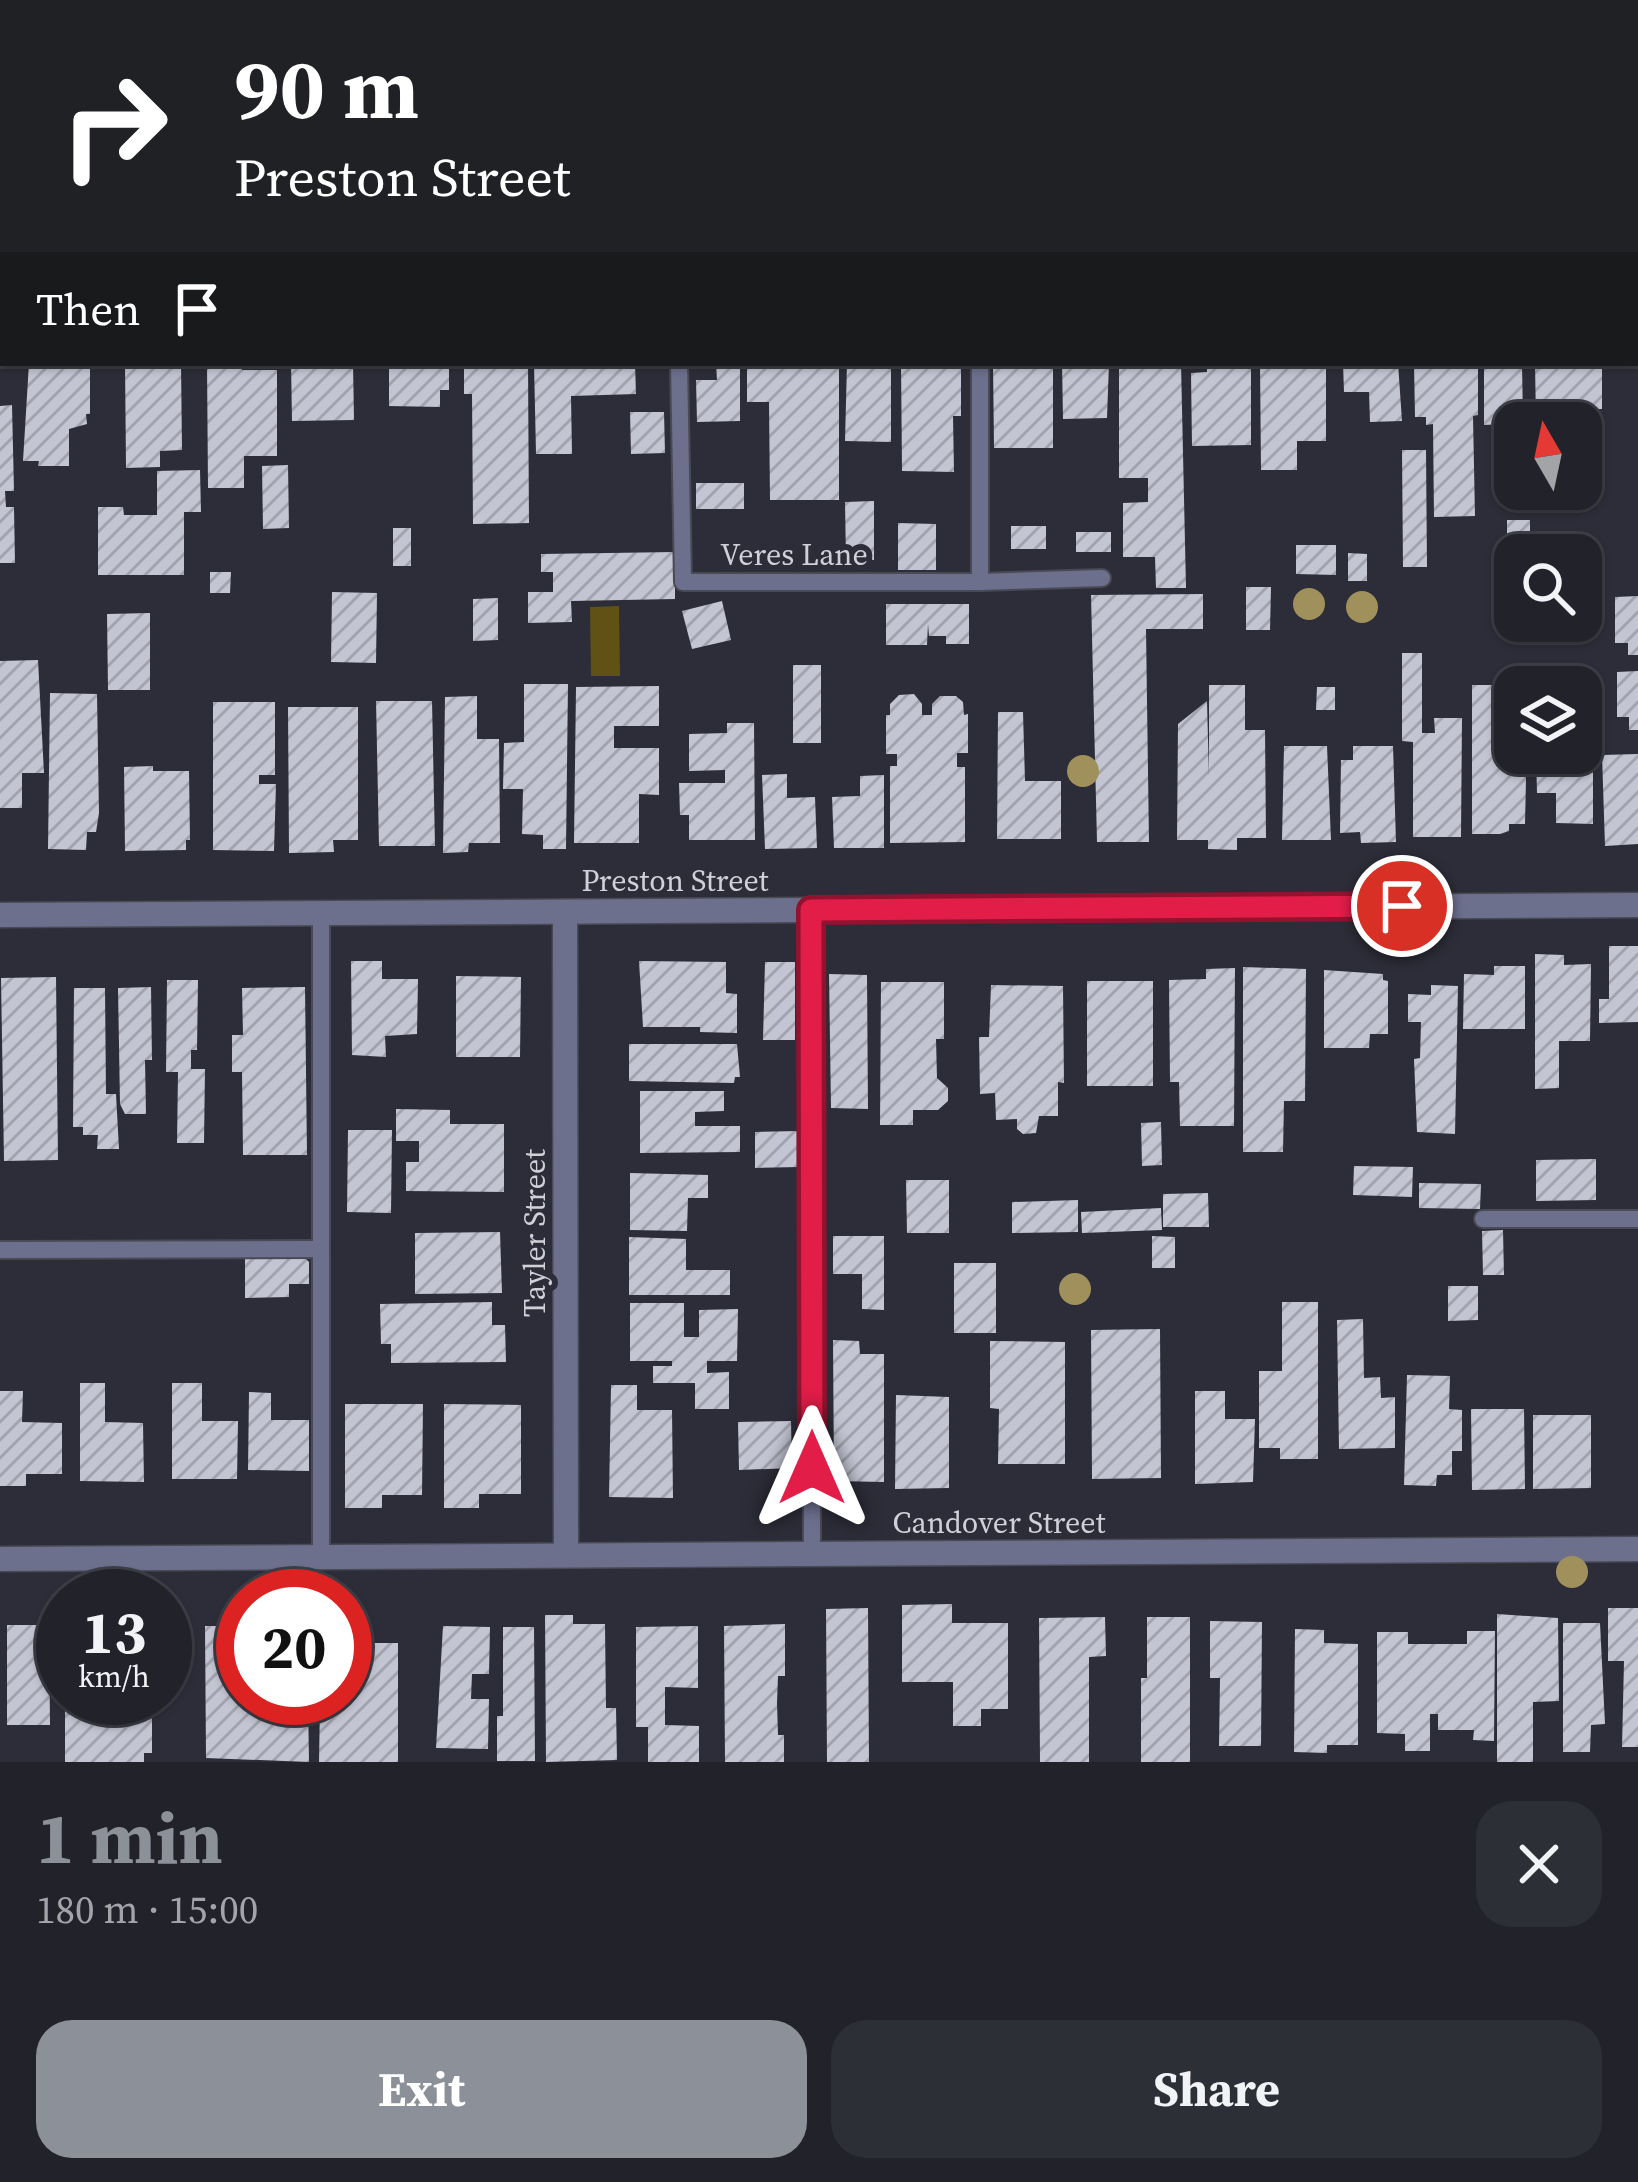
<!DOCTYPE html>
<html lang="en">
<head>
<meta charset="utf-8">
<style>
	body { margin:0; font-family:"Source Serif 4",serif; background:#2d2f36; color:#f1f3f6; height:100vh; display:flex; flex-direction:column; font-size:45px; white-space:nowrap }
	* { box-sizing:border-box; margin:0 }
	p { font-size:39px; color:#a2a4a8 }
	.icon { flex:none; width:66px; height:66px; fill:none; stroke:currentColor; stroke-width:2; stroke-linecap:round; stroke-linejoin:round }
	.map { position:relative; height:1762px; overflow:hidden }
	.side { display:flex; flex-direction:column; background:#21222a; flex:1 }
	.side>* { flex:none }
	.hud { position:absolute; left:0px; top:0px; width:1638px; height:366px; box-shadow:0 3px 9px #0004,0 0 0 3px #3e3f47; background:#202124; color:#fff; overflow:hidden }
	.needle { width:78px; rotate:351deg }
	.buttons { position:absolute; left:1494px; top:402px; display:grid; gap:24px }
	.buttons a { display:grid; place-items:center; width:108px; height:108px; border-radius:24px; background:#21222a; box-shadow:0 3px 9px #0004,0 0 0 3px #3e3f47; font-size:60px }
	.speed { position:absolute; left:36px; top:1569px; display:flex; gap:24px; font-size:60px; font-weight:700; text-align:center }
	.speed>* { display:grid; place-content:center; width:156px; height:156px; border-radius:50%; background:#21222a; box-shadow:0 3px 9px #0004,0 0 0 3px #3e3f47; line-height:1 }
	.speed small { font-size:30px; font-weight:400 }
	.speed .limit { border:18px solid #d22; background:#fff; color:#111 }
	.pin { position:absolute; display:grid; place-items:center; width:102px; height:102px; color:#fff; margin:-51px; border:6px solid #fff; border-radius:50%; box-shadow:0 3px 12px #0007 }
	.me { position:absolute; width:132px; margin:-66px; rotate:0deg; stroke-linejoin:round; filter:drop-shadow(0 0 9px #0008) }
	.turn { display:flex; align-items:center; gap:42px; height:252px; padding:0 36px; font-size:54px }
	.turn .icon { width:156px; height:156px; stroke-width:2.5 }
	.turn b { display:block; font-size:84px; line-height:102px }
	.then { display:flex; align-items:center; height:114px; padding:0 36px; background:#0003; gap:24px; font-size:45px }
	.round { display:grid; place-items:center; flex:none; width:126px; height:126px; border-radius:36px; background:#2d2f36 }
	.headline { display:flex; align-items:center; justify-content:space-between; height:204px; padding:0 36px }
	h1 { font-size:72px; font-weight:700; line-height:90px; color:#8c9099 }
	.cta { display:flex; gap:24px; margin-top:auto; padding:24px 36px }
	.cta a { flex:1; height:138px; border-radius:36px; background:#8c9099; color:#fff; font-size:48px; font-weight:700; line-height:138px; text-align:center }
	.cta a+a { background:#2d2f36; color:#f1f3f6 }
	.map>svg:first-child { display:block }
	.water { fill:#605215 }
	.building { fill:url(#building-hatch) }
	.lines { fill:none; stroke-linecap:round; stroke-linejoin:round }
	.lane-casing { stroke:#494a55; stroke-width:20 }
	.street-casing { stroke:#494a55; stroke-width:27 }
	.lane { stroke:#6d708d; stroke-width:16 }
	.street { stroke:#6d708d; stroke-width:24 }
	.tree { fill:#a0915c }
	.route-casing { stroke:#92132f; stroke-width:30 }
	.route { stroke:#e11d48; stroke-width:21 }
	.labels { text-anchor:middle; stroke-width:12; stroke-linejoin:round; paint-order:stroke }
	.street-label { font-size:30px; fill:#cfd0d8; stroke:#2c2d38 }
</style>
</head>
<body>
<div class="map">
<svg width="1638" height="1762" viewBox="0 0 1638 1762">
	<defs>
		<pattern id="building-hatch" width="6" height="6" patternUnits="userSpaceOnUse" patternTransform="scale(3)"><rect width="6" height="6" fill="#c3c5d3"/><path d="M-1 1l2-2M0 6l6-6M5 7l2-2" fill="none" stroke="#a2a3ae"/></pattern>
	</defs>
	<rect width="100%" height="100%" fill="#2c2d38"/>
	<polygon class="water" points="619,606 620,676 591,676 590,607"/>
	<g class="building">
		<polygon points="29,363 90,363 90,414 86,414 87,424 69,429 69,466 38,466 39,461 23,461"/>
		<polygon points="125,363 181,363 182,450 160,451 160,467 126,468"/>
		<polygon points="207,363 242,363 242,370 277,370 277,456 244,456 244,488 208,488"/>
		<polygon points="291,363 353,363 354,420 292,421"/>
		<polygon points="389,363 449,363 449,390 440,390 440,407 389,406"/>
		<polygon points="464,363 528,363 529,523 473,524 472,394 464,394"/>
		<polygon points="534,363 635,363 636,394 571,396 572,454 536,454"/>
		<polygon points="716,363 740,363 740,421 697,422 696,380 717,380"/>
		<polygon points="747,363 839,363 839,500 770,500 769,402 747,402"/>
		<polygon points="847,363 891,363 891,442 845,441"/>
		<polygon points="901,363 961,363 961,416 953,416 954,472 902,471"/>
		<polygon points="993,363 1053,363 1053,448 994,448"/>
		<polygon points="1062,363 1109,363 1107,418 1063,419"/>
		<polygon points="1119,363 1181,363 1186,588 1156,588 1155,557 1123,557 1123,503 1148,502 1148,478 1119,478"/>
		<polygon points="1207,363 1251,363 1251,445 1192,446 1191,373 1207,372"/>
		<polygon points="1260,363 1326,363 1326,441 1297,441 1297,470 1261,470"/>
		<polygon points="1343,363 1398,363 1402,421 1370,422 1369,392 1344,392"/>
		<polygon points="1414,363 1478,363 1478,415 1473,416 1475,516 1434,517 1433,424 1426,425 1426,417 1415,417"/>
		<polygon points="1484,363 1522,363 1523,423 1484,425"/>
		<polygon points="1535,363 1602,363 1602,409 1566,410 1566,423 1536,423"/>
		<polygon points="12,405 14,491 5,491 6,507 14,507 15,563 0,563 0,406"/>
		<polygon points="630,412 664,412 665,453 631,454"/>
		<polygon points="1402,450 1426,450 1427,567 1403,567"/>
		<polygon points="288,465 289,528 263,529 262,466"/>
		<polygon points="200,470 201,512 184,512 184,575 98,575 98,507 123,507 124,515 157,515 157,471"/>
		<rect x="696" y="483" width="48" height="26"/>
		<polygon points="874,501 874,560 846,560 845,502"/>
		<polygon points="1507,520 1530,520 1530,555 1515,555 1515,575 1507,575"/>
		<polygon points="898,523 936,524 936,570 898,570"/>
		<rect x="1011" y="526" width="35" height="23"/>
		<rect x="393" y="528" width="18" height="38"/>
		<rect x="1076" y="532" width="35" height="20"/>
		<polygon points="1296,545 1336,545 1336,575 1296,574"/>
		<polygon points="675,552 675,599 571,601 572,622 528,623 528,592 553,592 553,572 541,572 541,554"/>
		<polygon points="1348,553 1367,554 1367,581 1348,581"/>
		<polygon points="210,572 231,572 230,593 210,593"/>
		<polygon points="1246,587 1271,587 1270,630 1246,630"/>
		<polygon points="332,592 377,593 376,663 331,662"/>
		<polygon points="1203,594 1203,629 1146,629 1149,842 1097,842 1091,595"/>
		<polygon points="1638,596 1638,655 1628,655 1628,643 1615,643 1615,597"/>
		<polygon points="498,598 498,640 473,641 473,599"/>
		<polygon points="722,601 731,640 692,649 682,611"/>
		<polygon points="886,604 969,604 969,644 946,644 946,636 929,636 928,624 927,645 886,645"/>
		<polygon points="150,613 150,690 108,690 107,614"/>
		<polygon points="1402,653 1422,653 1422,733 1435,733 1434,718 1462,718 1461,837 1413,837 1413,742 1402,741"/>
		<polygon points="38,660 44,773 22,773 22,808 0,808 0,661"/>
		<rect x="793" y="665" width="28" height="78"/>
		<polygon points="1638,671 1638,730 1629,730 1629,717 1617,717 1617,672"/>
		<polygon points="524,684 568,684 566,849 543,849 543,835 522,834 523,789 503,789 504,743 524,742"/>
		<polygon points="1209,685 1245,685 1245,730 1265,730 1266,838 1237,838 1237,850 1208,849 1208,840 1177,840 1178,724 1207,701 1209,776"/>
		<polygon points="1472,685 1497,685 1497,699 1515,699 1515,753 1523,753 1526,779 1525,824 1509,824 1509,831 1500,834 1472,834"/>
		<polygon points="659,686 659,726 614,726 614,748 659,748 659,795 639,794 639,843 574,843 576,687"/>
		<polygon points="1317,687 1335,687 1335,710 1316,710"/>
		<polygon points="50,693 97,694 99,813 96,832 87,832 86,850 48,849"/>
		<polygon points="914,694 922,704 922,715 932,715 932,704 940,696 956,696 963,702 964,715 968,714 968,753 957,753 957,767 965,767 965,842 890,843 890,766 897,766 897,754 886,754 886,715 890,715 890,704 899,695"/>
		<polygon points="477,696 477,739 499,739 500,843 469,843 468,852 443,853 445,697"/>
		<polygon points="376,701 432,701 435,846 379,846"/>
		<polygon points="213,702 275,702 275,775 259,775 259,784 276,784 274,851 213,850"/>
		<polygon points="288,707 358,707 358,840 333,840 334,852 289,853"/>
		<polygon points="998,712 1023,712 1025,781 1061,781 1061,839 997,839"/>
		<polygon points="1581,716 1593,717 1593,824 1556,823 1556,793 1537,793 1536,753 1581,753"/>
		<polygon points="727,723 754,723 755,840 689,840 689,815 680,815 679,783 725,783 725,770 689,771 689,734 727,733"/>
		<polygon points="1284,746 1327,746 1331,840 1282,840"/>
		<polygon points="1353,746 1393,746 1396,842 1361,843 1360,832 1340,833 1341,760 1353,760"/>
		<polygon points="1638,754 1638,844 1605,846 1602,755"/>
		<polygon points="153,766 153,771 189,771 190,840 186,840 186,850 125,851 124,767"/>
		<polygon points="787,774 787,798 815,797 817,848 765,849 762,775"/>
		<polygon points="884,775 884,848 834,848 832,797 860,796 860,776"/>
		<polygon points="1609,946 1638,946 1638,1022 1599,1023 1599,999 1609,999"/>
		<polygon points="1535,954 1564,955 1564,965 1591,964 1590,1041 1559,1041 1559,1088 1535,1089"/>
		<polygon points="351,961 382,961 382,979 418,979 417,1034 385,1036 386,1057 352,1055"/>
		<polygon points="639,961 726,962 726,993 737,994 737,1033 700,1032 700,1027 643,1027"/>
		<polygon points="765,962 795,962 795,1040 763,1040"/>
		<polygon points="1494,966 1525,966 1525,1029 1463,1029 1464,974 1494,975"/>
		<polygon points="1243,967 1306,969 1305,1101 1284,1101 1283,1152 1243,1152"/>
		<polygon points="1235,968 1234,1126 1180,1126 1179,1082 1170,1082 1169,980 1206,979 1206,969"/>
		<polygon points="1324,970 1383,974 1383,980 1388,981 1388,1034 1370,1034 1369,1048 1324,1048"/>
		<polygon points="829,974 867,975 868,1109 831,1108"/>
		<polygon points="456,976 521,977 520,1057 456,1057"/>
		<polygon points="56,977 58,1160 4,1161 1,978"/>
		<polygon points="167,980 198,980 197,1050 191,1050 191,1069 205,1069 204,1143 177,1143 178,1072 166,1072"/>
		<rect x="1087" y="981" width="66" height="105"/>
		<polygon points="881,982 944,982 944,1039 936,1039 937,1078 948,1088 948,1101 938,1110 913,1110 913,1125 880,1125"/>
		<polygon points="991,985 1063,986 1064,1083 1058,1082 1058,1116 1039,1116 1036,1133 1023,1134 1017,1129 1017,1119 996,1120 995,1093 980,1094 979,1037 989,1037"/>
		<polygon points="1431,985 1458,986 1455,1134 1417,1132 1414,1059 1420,1058 1421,1022 1408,1022 1408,994 1431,995"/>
		<polygon points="151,987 152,1060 145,1060 146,1114 125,1114 120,1104 118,988"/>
		<polygon points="305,987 307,1155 243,1155 242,1072 232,1072 232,1035 243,1035 242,988"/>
		<polygon points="74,988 105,988 106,1094 116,1094 119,1149 97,1149 98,1135 83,1135 83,1127 73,1127"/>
		<polygon points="629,1044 737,1044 740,1077 735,1077 734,1083 629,1081"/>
		<polygon points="640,1091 724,1091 724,1111 695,1112 695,1126 740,1126 740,1152 640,1153"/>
		<polygon points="396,1109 450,1110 450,1124 504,1124 504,1192 406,1191 406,1162 419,1162 419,1141 396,1141"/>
		<polygon points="1161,1122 1162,1165 1142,1166 1141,1123"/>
		<polygon points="348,1130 392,1130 391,1213 347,1212"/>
		<polygon points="798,1131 799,1167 755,1168 755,1132"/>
		<polygon points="1596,1159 1596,1200 1536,1201 1536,1160"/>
		<polygon points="1354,1166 1413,1167 1412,1197 1353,1195"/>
		<polygon points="630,1173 708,1175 708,1198 688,1198 687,1231 630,1230"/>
		<polygon points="906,1180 949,1180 949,1233 907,1233"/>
		<polygon points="1419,1183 1481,1184 1480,1209 1419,1208"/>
		<polygon points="1208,1193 1209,1227 1163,1227 1163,1194"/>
		<polygon points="1078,1200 1078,1232 1012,1233 1012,1202"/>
		<polygon points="1161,1208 1162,1230 1082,1233 1081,1212"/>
		<polygon points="1503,1230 1504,1275 1483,1275 1482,1231"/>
		<polygon points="500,1232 502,1293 415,1294 415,1233"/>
		<polygon points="833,1236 884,1236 884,1310 862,1309 862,1274 833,1274"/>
		<polygon points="1152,1236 1175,1237 1175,1268 1152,1268"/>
		<polygon points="629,1237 686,1239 686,1270 730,1270 730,1295 629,1295"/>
		<polygon points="305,1258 309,1262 309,1284 289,1284 289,1297 245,1298 245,1259"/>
		<rect x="954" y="1263" width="42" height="70"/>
		<polygon points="1448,1286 1478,1286 1478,1320 1448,1321"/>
		<polygon points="492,1302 492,1325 505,1325 506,1362 391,1363 391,1344 381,1344 380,1304"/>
		<polygon points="1282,1302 1318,1302 1318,1459 1280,1459 1280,1448 1259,1448 1259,1371 1282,1371"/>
		<polygon points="630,1303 684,1303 684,1337 699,1337 699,1310 738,1309 737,1361 707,1361 707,1373 729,1372 729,1409 695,1409 695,1383 653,1383 653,1366 672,1366 672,1361 630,1361"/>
		<polygon points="1363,1319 1364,1378 1380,1377 1381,1398 1395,1397 1395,1448 1339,1449 1337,1320"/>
		<polygon points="1160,1329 1161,1478 1092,1479 1091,1330"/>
		<polygon points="833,1340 859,1341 860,1354 884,1354 884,1482 834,1481"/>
		<polygon points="990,1341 1065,1342 1065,1464 998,1464 999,1409 990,1408"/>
		<polygon points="1407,1375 1450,1376 1449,1409 1462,1410 1462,1451 1452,1451 1452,1475 1437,1475 1436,1486 1404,1485"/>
		<polygon points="80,1383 105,1383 105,1422 143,1423 144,1482 80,1481"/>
		<polygon points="172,1383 202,1383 202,1421 238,1421 237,1479 172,1479"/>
		<polygon points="611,1385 637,1385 637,1410 672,1410 673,1498 609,1497"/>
		<polygon points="0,1391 23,1391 22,1422 62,1423 62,1474 26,1474 26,1486 0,1486"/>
		<polygon points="1195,1391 1225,1391 1225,1419 1255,1419 1253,1482 1195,1484"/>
		<polygon points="249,1392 271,1393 271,1420 309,1420 309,1471 248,1470"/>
		<polygon points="896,1395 949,1397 949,1488 895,1489"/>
		<polygon points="345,1404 423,1404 422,1495 382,1495 382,1508 345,1508"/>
		<polygon points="444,1404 521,1405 521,1494 479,1494 479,1508 444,1508"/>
		<polygon points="1471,1409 1524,1409 1525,1489 1472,1490"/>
		<polygon points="1533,1415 1591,1415 1591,1488 1533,1489"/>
		<polygon points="791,1421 792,1468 739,1470 738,1422"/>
		<polygon points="952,1604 952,1623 1008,1623 1008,1709 981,1709 981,1726 953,1726 953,1682 902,1682 902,1605"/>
		<polygon points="868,1608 869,1762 827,1762 826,1609"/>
		<polygon points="1608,1608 1638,1608 1638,1747 1622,1747 1624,1661 1608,1661"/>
		<polygon points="1497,1614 1558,1618 1559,1701 1533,1702 1533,1762 1497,1762"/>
		<polygon points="545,1615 573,1615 573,1624 605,1624 606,1708 616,1708 617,1760 546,1762"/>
		<polygon points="1105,1617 1106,1656 1089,1657 1089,1762 1040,1762 1039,1618"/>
		<polygon points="1147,1617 1190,1617 1190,1762 1141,1762 1141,1678 1147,1678"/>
		<polygon points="1210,1621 1262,1622 1261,1746 1219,1746 1220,1678 1210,1678"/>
		<polygon points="1563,1623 1600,1623 1605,1724 1591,1725 1590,1752 1563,1752"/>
		<polygon points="785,1624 785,1676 778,1676 777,1703 778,1735 784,1735 784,1762 725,1762 724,1626"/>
		<polygon points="7,1625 49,1625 50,1725 7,1725"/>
		<polygon points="205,1626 241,1626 243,1698 308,1699 309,1762 206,1758"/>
		<polygon points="443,1626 490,1627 489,1674 472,1674 471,1699 489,1699 488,1749 436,1748"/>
		<polygon points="698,1626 698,1688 665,1687 665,1725 699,1726 699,1762 648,1762 648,1727 636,1727 636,1627"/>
		<polygon points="503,1627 534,1627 535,1761 497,1761 497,1716 503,1716"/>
		<polygon points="1295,1629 1324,1630 1324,1643 1358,1644 1358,1745 1327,1745 1327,1753 1294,1752"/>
		<polygon points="1467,1631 1495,1631 1494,1741 1473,1740 1474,1730 1438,1730 1438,1714 1430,1714 1430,1751 1405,1751 1405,1734 1377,1733 1377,1632 1408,1632 1408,1644 1467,1644"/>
		<polygon points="345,1643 398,1643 398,1762 319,1762 320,1703 339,1703 339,1698 345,1698"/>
		<polygon points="65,1698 152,1698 152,1753 144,1753 144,1762 65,1762"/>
	</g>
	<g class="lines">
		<defs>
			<g id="lane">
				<polyline points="549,0 549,3"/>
				<polyline points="679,363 683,582 980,582 980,363"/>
				<polyline points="980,582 1102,578"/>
				<polyline points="811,910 812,1554"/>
				<polyline points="321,913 321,1557"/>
				<polyline points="1483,1219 1638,1219"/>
				<polyline points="0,1250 321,1249"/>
			</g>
			<g id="street">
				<polyline points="1635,262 1638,262"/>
				<polyline points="0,272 3,272"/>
				<polyline points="565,912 566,1555"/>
				<polyline points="0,915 1638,905"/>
				<polyline points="0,1559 1638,1549"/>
			</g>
		</defs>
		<use href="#lane" class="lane-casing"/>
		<use href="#street" class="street-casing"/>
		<use href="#lane" class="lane"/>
		<use href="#street" class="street"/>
	</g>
	<g class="tree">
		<circle cx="1309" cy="604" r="16"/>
		<circle cx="1362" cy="607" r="16"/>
		<circle cx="1083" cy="771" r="16"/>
		<circle cx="1075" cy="1289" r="16"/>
		<circle cx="1572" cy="1572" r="16"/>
	</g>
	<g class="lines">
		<defs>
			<polyline id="route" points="812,1468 811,910 1402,906"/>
		</defs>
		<use href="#route" class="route-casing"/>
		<use href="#route" class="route"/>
	</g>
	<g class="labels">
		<g class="street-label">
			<text x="794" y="565">Veres Lane</text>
			<text x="675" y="891">Preston Street</text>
			<text transform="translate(535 1233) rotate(-90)" y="10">Tayler Street</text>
			<text x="999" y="1533">Candover Street</text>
		</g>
	</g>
</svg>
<div class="buttons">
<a><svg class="needle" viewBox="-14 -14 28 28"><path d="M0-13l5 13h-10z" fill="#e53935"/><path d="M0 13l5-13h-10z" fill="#a2a4a8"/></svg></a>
<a><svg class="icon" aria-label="search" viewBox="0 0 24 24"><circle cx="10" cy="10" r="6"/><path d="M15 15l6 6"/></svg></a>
<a><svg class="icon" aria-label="layers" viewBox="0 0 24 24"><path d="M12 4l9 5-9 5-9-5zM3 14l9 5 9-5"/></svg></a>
</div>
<div class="speed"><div>13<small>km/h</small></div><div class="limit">20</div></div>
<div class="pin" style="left:1402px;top:906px;background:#d93025"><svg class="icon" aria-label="arrive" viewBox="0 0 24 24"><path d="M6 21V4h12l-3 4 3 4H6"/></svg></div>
<svg class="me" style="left:812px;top:1468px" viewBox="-20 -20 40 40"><path d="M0-17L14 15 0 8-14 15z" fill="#e11d48" stroke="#fff" stroke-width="4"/></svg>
<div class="hud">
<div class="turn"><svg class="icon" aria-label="right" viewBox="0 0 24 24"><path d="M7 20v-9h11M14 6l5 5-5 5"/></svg><div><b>90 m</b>Preston Street</div></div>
<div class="then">Then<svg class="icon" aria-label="arrive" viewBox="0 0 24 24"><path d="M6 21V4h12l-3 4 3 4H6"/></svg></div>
</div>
</div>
<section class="side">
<div class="headline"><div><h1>1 min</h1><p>180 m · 15:00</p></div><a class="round"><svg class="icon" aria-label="close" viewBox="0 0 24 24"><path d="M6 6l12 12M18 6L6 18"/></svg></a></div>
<div class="cta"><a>Exit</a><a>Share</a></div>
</section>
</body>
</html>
